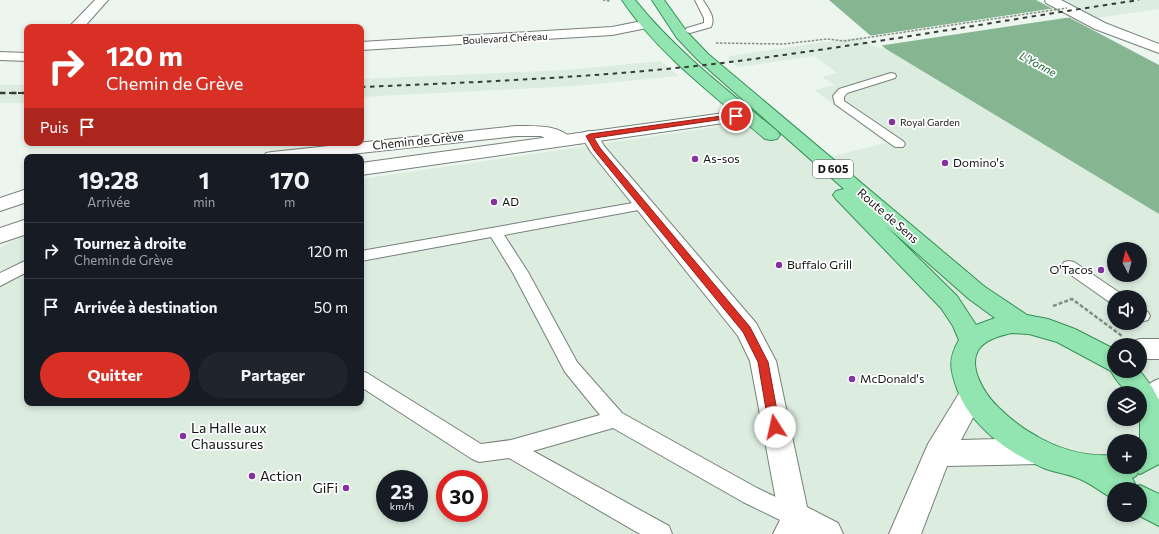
<!DOCTYPE html>
<html lang="fr">
<head>
<meta charset="utf-8">
<style>
	body { margin:0; font-family:Commissioner,sans-serif; background:#20242c; color:#f1f3f6; height:100vh; display:flex; flex-direction:column; font-size:15px; white-space:nowrap }
	* { box-sizing:border-box; margin:0 }
	p { font-size:13px; color:#9ea1a6 }
	.icon { flex:none; width:22px; height:22px; fill:none; stroke:currentColor; stroke-width:2; stroke-linecap:round; stroke-linejoin:round }
	.map { position:relative; flex:1; overflow:hidden }
	.details { position:absolute; left:24px; top:154px; width:340px; height:252px; display:flex; flex-direction:column; background:#171b24; border-radius:8px; box-shadow:0 2px 6px #0003 }
	.details>* { flex:none }
	.top-card { position:absolute; left:24px; top:24px; width:340px; height:122px; border-radius:8px; box-shadow:0 2px 6px #0003; background:#d93025; color:#fff; overflow:hidden }
	.needle { width:26px; rotate:354deg }
	.buttons { position:absolute; left:1107px; top:242px; display:grid; gap:8px }
	.buttons a { display:grid; place-items:center; width:40px; height:40px; border-radius:50%; background:#171b24; box-shadow:0 2px 6px #0003; font-size:20px }
	.speed { position:absolute; left:376px; top:470px; display:flex; gap:8px; font-size:20px; font-weight:700; text-align:center }
	.speed>* { display:grid; place-content:center; width:52px; height:52px; border-radius:50%; background:#171b24; box-shadow:0 2px 6px #0003; line-height:1 }
	.speed small { font-size:10px; font-weight:400 }
	.speed .limit { border:6px solid #d22; background:#fff; color:#111 }
	.pin { position:absolute; display:grid; place-items:center; width:34px; height:34px; color:#fff; margin:-17px; border:2px solid #fff; border-radius:50%; box-shadow:0 1px 4px #0007 }
	.me { position:absolute; width:44px; margin:-22px; rotate:350deg; stroke-linejoin:round; filter:drop-shadow(0 0 3px #0008) }
	.turn { display:flex; align-items:center; gap:14px; height:84px; padding:0 16px; font-size:18px }
	.turn .icon { width:52px; height:52px; stroke-width:2.5 }
	.turn b { display:block; font-size:28px; line-height:34px }
	.then { display:flex; align-items:center; height:38px; padding:0 16px; background:#0003; gap:8px; font-size:15px }
	.eta { display:flex; justify-content:space-evenly; align-items:center; height:68px; text-align:center }
	.eta b { font-size:24px; font-weight:700; line-height:28px }
	.action { display:flex; gap:8px; margin-top:auto; padding:8px 16px }
	.action a { flex:1; height:46px; border-radius:24px; background:#d93025; color:#fff; font-size:16px; font-weight:700; line-height:46px; text-align:center }
	.action a+a { background:#20242c; color:#f1f3f6 }
	ul { padding:0; list-style:none }
	li { display:flex; align-items:center; gap:12px; height:56px; padding:0 16px; border-top:1px solid #363941 }
	li div { flex:1 }
	li b { display:block; font-size:15px }
	li em { font-style:normal }
	.map>svg:first-child { display:block }
	.built { fill:#dcecdf; fill-rule:evenodd }
	.water { fill:#86b691 }
	.pier { fill:#ecf6ee }
	.lines { fill:none; stroke-linecap:round; stroke-linejoin:round }
	.service-casing { stroke:#778079; stroke-width:2 }
	.minor-casing { stroke:#778079; stroke-width:2 }
	.tertiary-casing { stroke:#778079; stroke-width:2 }
	.primary-casing { stroke:#369056; stroke-width:2 }
	.path-far1 { stroke:#858c86; stroke-width:1.5; stroke-dasharray:2.5 1.5; stroke-linecap:butt }
	.path { stroke:#858c86; stroke-width:2.5; stroke-dasharray:4 2; stroke-linecap:butt }
	.service { fill:#fff; fill-rule:evenodd }
	.minor { fill:#fff; fill-rule:evenodd }
	.tertiary { fill:#fff; fill-rule:evenodd }
	.primary { fill:#92e5b0; fill-rule:evenodd }
	.rail-far1 { stroke:#383c39; stroke-width:2; stroke-dasharray:4.5 4.5; stroke-linecap:butt }
	.rail { stroke:#383c39; stroke-width:2.5; stroke-dasharray:5.5 5.5; stroke-linecap:butt }
	.path-bridge { stroke:#858c86; stroke-width:1.5; stroke-dasharray:2.5 1.5; stroke-linecap:butt }
	.route { fill:#d93025; stroke:#8d1f18 }
	.poi-dot { fill:#8332a2; stroke:#fff; stroke-width:1.5 }
	.labels { text-anchor:middle; stroke-width:3.5; stroke-linejoin:round; paint-order:stroke }
	.far-street-label { font-size:10px; fill:#111412; stroke:#fff }
	.far-poi-label { font-size:10px; fill:#111412; stroke:#fff; text-anchor:start }
	.far-water-label { font-size:11px; font-style:italic; fill:#146032; stroke:#fff }
	.shield { fill:#fff; stroke:#585a59; stroke-width:1 }
	.shield-label { font-size:11px; font-weight:bold; fill:#111412 }
	.street-label { font-size:12px; fill:#111412; stroke:#fff }
	.poi-label { font-size:12px; fill:#111412; stroke:#fff; text-anchor:start }
	.near-poi-label { font-size:14px; fill:#111412; stroke:#fff; text-anchor:start }
</style>
</head>
<body>
<div class="map">
<svg width="1159" height="534" viewBox="0 0 1159 534">
	<rect width="100%" height="100%" fill="#ecf6ee"/>
	<g class="built">
		<polygon points="1060,0 1159,0 1159,9 1090,19"/>
		<path d="M860,37L873,46L886,49L910,63L1159,214V534H0V247L27,233V403H361V179L744,123L833,156L885,143L814,90L834,85L822,77L837,73L814,56L737,67L728,58L730,56ZM1114,249H1140V275H1114ZM1114,297H1140V323H1114ZM1114,345H1140V371H1114ZM1114,393H1140V419H1114ZM1114,441H1140V467H1114ZM385,479H419V513H385ZM445,479H479V513H445ZM1114,489H1140V515H1114Z"/>
		<polygon points="661,61 678,76 575,86 361,97 361,79 567,70"/>
		<rect x="0" y="85" width="27" height="18"/>
	</g>
	<polygon class="water" points="829,0 1036,0 1159,65 1159,214 886,49"/>
	<polygon class="pier" points="1056,8 1072,17 878,46 868,36"/>
	<g class="lines">
		<defs>
			<g id="service">
				<path d="M695,0H703C708,9 716,17 711,27L690,33L687,32L685,30L687,28L704,23V18Z"/>
				<polygon points="891,73 895,74 896,76 895,78 847,93 844,97 844,101 903,141 905,144 903,147 895,147 835,104 833,96 839,89"/>
				<polygon points="644,201 649,202 651,205 649,208 504,235 528,272 577,362 622,413 757,488 801,509 804,516 796,534 773,534 780,520 743,502 613,428 533,451 669,526 672,534 640,534 509,458 479,462 472,459 361,387 361,371 367,373 481,444 511,440 600,415 565,372 513,273 491,237 361,261 361,251"/>
				<polygon points="27,260 27,272 0,286 0,273"/>
				<polygon points="1069,261 1074,262 1120,293 1122,297 1114,297 1114,303 1108,301 1064,270 1062,266 1064,262"/>
				<polygon points="1140,309 1148,312 1150,316 1148,320 1140,322"/>
			</g>
			<g id="minor">
				<polygon points="95,0 108,0 84,27 69,27"/>
				<polygon points="1045,0 1061,0 1105,23 1159,44 1159,53 1095,29 1046,3"/>
				<polygon points="647,20 652,21 654,24 652,27 612,35 361,50 361,42 612,27"/>
				<polygon points="0,52 27,53 27,61 0,60"/>
				<path d="M516,126C533,126 561,124 572,140L569,144L563,145L557,144L541,136H516L323,157H263L266,153L272,152Z"/>
				<polygon points="590,131 596,132 604,146 756,323 776,361 807,507 838,523 843,534 796,534 783,527 779,516 750,361 738,336 591,152 581,136 584,132"/>
				<polygon points="27,189 27,202 0,211 0,198"/>
				<polygon points="972,384 981,387 985,395 961,440 1037,438 1047,442 1051,451 1047,460 1037,464 947,466 921,534 889,534 928,444 963,387"/>
			</g>
			<g id="tertiary">
				<polygon points="746,110 752,111 754,115 752,119 361,175 361,163"/>
				<polygon points="27,219 27,234 0,243 0,228"/>
				<polygon points="1140,339 1159,339 1159,359 1140,359 1140,345 1130,345 1131,342"/>
				<path d="M1159,379V411L1150,414L1141,411C1138,395 1144,384 1159,379Z"/>
			</g>
			<g id="primary">
				<path d="M622,0H635C676,51 727,90 777,131L780,135L777,139L771,140L765,139C715,96 659,55 622,0Z"/>
				<path d="M652,0H664L687,32L708,54L985,287L1027,315L1048,319L1075,329L1114,349V371H1140L1152,387L1159,400V464L1140,474L1138,473L1136,476L1132,478L1136,486L1140,485L1159,494V526L1138,515H1140V489H1114V500L1113,499C1103,493 1094,486 1084,481C1073,475 1058,473 1046,469C1010,454 971,427 957,389C950,369 948,359 959,340L953,326L941,308L836,199L833,195L836,191L844,189L698,60L677,38ZM885,225L969,299L995,318L976,325L957,296ZM1011,333L1029,334L1057,342L1111,371L1115,378L1127,393H1140V467H1114V455C1088,457 1061,450 1038,437C1023,429 1009,418 997,406C985,394 967,367 979,349C986,339 1000,336 1011,333Z"/>
			</g>
		</defs>
		<use href="#service" class="service-casing"/>
		<use href="#minor" class="minor-casing"/>
		<use href="#tertiary" class="tertiary-casing"/>
		<use href="#primary" class="primary-casing"/>
		<g class="path-far1">
			<polyline points="603,0 610,1"/>
			<polyline points="716,43 783,44 827,39 844,41"/>
		</g>
		<polyline class="path" points="1053,306 1072,299 1122,336"/>
		<use href="#service" class="service"/>
		<use href="#minor" class="minor"/>
		<use href="#tertiary" class="tertiary"/>
		<use href="#primary" class="primary"/>
		<g class="rail-far1">
			<path d="M361,87C484,82 608,77 730,62C867,45 1003,20 1139,0"/>
			<polyline points="0,93 27,93"/>
		</g>
		<polyline class="rail" points="0,93 27,93"/>
		<polyline class="path-bridge" points="844,41 1067,8"/>
	</g>
	<polygon class="route" points="736,114 739,116 738,117 594,138 600,148 750,327 768,362 780,427 779,430 775,432 771,430 769,427 758,362 743,332 594,150 586,136 590,134"/>
	<g class="poi-dot">
		<circle cx="892" cy="122" r="4"/>
		<circle cx="695" cy="159" r="4"/>
		<circle cx="945" cy="163" r="4"/>
		<circle cx="494" cy="202" r="4"/>
		<circle cx="779" cy="265" r="4"/>
		<circle cx="1101" cy="270" r="4"/>
		<circle cx="852" cy="379" r="4"/>
		<circle cx="183" cy="436" r="4"/>
		<circle cx="252" cy="476" r="4"/>
		<circle cx="346" cy="488" r="4"/>
	</g>
	<g class="labels">
		<g class="far-street-label">
			<text transform="translate(505 38) rotate(-3)" y="4">Boulevard Chéreau</text>
		</g>
		<g class="far-poi-label">
			<text x="900" y="126">Royal Garden</text>
		</g>
		<g class="far-water-label">
			<text transform="translate(1038 64) rotate(28)" y="4">L'Yonne</text>
		</g>
		<rect class="shield" x="813" y="160" width="40" height="18" rx="3"/>
		<g class="shield-label">
			<text x="833" y="173">D 605</text>
		</g>
		<g class="street-label">
			<text transform="translate(418 141) rotate(-6)" y="4">Chemin de Grève</text>
			<text transform="translate(888 216) rotate(41)" y="4">Route de Sens</text>
		</g>
		<g class="poi-label">
			<text x="703" y="163">As-sos</text>
			<text x="953" y="167">Domino's</text>
			<text x="502" y="206">AD</text>
			<text x="787" y="269">Buffalo Grill</text>
			<text x="1093" y="274" text-anchor="end">O'Tacos</text>
			<text x="860" y="383">McDonald's</text>
		</g>
		<g class="near-poi-label">
			<text x="191" y="433">La Halle aux<tspan x="191" dy="16">Chaussures</tspan></text>
			<text x="260" y="481">Action</text>
			<text x="338" y="493" text-anchor="end">GiFi</text>
		</g>
	</g>
</svg>
<div class="buttons">
<a><svg class="needle" viewBox="-14 -14 28 28"><path d="M0-13l5 13h-10z" fill="#e53935"/><path d="M0 13l5-13h-10z" fill="#9ea1a6"/></svg></a>
<a><svg class="icon" aria-label="sound" viewBox="0 0 24 24"><path d="M4 9h4l5-4v14l-5-4H4zM17 9q2 3 0 6"/></svg></a>
<a><svg class="icon" aria-label="search" viewBox="0 0 24 24"><circle cx="10" cy="10" r="6"/><path d="M15 15l6 6"/></svg></a>
<a><svg class="icon" aria-label="layers" viewBox="0 0 24 24"><path d="M12 4l9 5-9 5-9-5zM3 14l9 5 9-5"/></svg></a>
<a>+</a>
<a>−</a>
</div>
<div class="speed"><div>23<small>km/h</small></div><div class="limit">30</div></div>
<div class="pin" style="left:736px;top:116px;background:#d93025"><svg class="icon" aria-label="arrive" viewBox="0 0 24 24"><path d="M6 21V4h12l-3 4 3 4H6"/></svg></div>
<svg class="me" style="left:775px;top:427px" viewBox="-20 -20 40 40"><circle r="19" fill="#fff"/><path d="M0-13L10 11 0 6-10 11z" fill="#d93025"/></svg>
<div class="top-card">
<div class="turn"><svg class="icon" aria-label="right" viewBox="0 0 24 24"><path d="M7 20v-9h11M14 6l5 5-5 5"/></svg><div><b>120 m</b>Chemin de Grève</div></div>
<div class="then">Puis<svg class="icon" aria-label="arrive" viewBox="0 0 24 24"><path d="M6 21V4h12l-3 4 3 4H6"/></svg></div>
</div>
<section class="details">
<div class="eta">
<div><b>19:28</b><p>Arrivée</p></div>
<div><b>1</b><p>min</p></div>
<div><b>170</b><p>m</p></div>
</div>
<ul>
<li><svg class="icon" aria-label="right" viewBox="0 0 24 24"><path d="M7 20v-9h11M14 6l5 5-5 5"/></svg><div><b>Tournez à droite</b><p>Chemin de Grève</p></div><em>120 m</em></li>
<li><svg class="icon" aria-label="arrive" viewBox="0 0 24 24"><path d="M6 21V4h12l-3 4 3 4H6"/></svg><div><b>Arrivée à destination</b></div><em>50 m</em></li>
</ul>
<div class="action"><a>Quitter</a><a>Partager</a></div>
</section>
</div>
</body>
</html>
